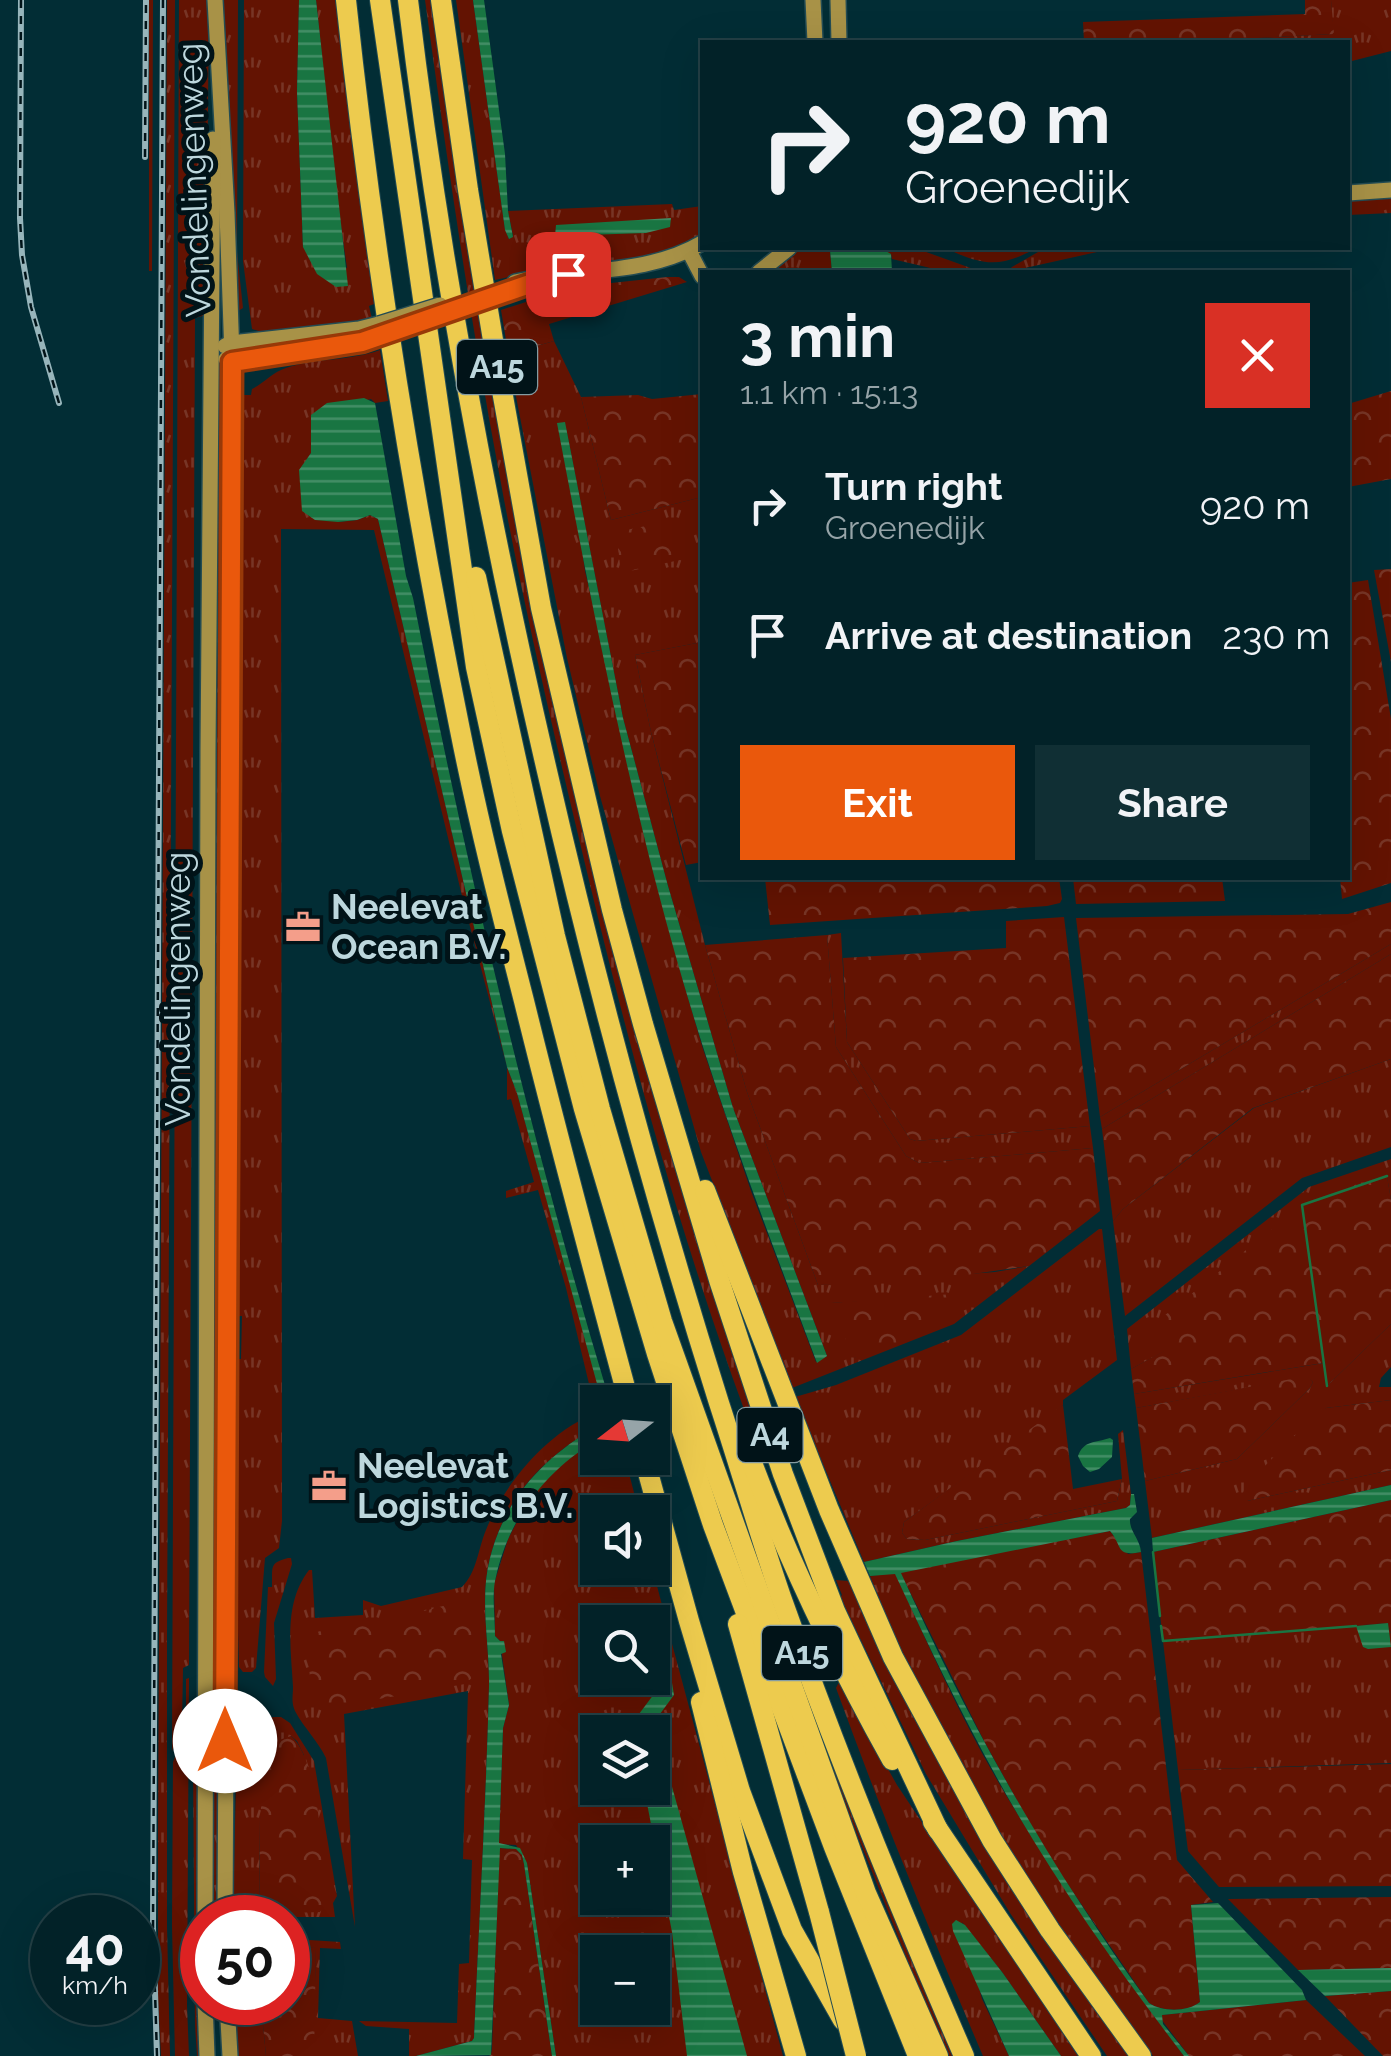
<!DOCTYPE html>
<html lang="en">
<head>
<meta charset="utf-8">
<style>
	body { margin:0; font-family:Raleway,sans-serif; background:#102f34; color:#f1f3f6; height:100vh; display:flex; flex-direction:column; font-size:38px; white-space:nowrap }
	* { box-sizing:border-box; margin:0 }
	p { font-size:32px; color:#96a4a8 }
	.icon { flex:none; width:55px; height:55px; fill:none; stroke:currentColor; stroke-width:2; stroke-linecap:round; stroke-linejoin:round }
	.map { position:relative; flex:1; overflow:hidden }
	.side { position:absolute; left:700px; top:270px; width:650px; height:610px; display:flex; flex-direction:column; background:#022228; border-radius:0px; box-shadow:0 10px 40px #0002,0 0 0 2px #233f45 }
	.side>* { flex:none }
	.guide { position:absolute; left:700px; top:40px; width:650px; height:210px; border-radius:0px; box-shadow:0 10px 40px #0002,0 0 0 2px #233f45; background:#022228; color:#f1f3f6; overflow:hidden }
	.needle { width:65px; rotate:253deg }
	.controls { position:absolute; left:580px; top:1385px; display:grid; gap:20px }
	.controls a { display:grid; place-items:center; width:90px; height:90px; border-radius:0px; background:#022228; box-shadow:0 10px 40px #0002,0 0 0 2px #233f45; font-size:50px }
	.speed { position:absolute; left:30px; top:1895px; display:flex; gap:20px; font-size:50px; font-weight:700; text-align:center }
	.speed>* { display:grid; place-content:center; width:130px; height:130px; border-radius:50%; background:#022228; box-shadow:0 10px 40px #0002,0 0 0 2px #233f45; line-height:1 }
	.speed small { font-size:25px; font-weight:400 }
	.speed .limit { border:15px solid #d22; background:#fff; color:#111 }
	.pin { position:absolute; display:grid; place-items:center; width:85px; height:85px; color:#fff; margin:-42px; border-radius:20px; box-shadow:0 5px 15px #0006 }
	.me { position:absolute; width:110px; margin:-55px; rotate:0deg; stroke-linejoin:round; filter:drop-shadow(0 0 8px #0008) }
	.turn { display:flex; align-items:center; gap:35px; height:210px; padding:0 40px; font-size:45px }
	.turn .icon { width:130px; height:130px; stroke-width:2.5 }
	.turn b { display:block; font-size:70px; line-height:85px }
	.round { display:grid; place-items:center; flex:none; width:105px; height:105px; border-radius:0px; background:#102f34 }
	.head { display:flex; align-items:center; justify-content:space-between; height:170px; padding:0 40px }
	h1 { font-size:60px; font-weight:700; line-height:75px }
	.cta { display:flex; gap:20px; margin-top:auto; padding:20px 40px }
	.cta a { flex:1; height:115px; border-radius:0px; background:#ea580c; color:#fff; font-size:40px; font-weight:700; line-height:115px; text-align:center }
	.cta a+a { background:#102f34; color:#f1f3f6 }
	ul { padding:0; list-style:none }
	li { display:flex; align-items:center; gap:30px; height:130px; padding:0 40px }
	li div { flex:1 }
	li b { display:block; font-size:38px }
	li em { font-style:normal }
	.map>svg:first-child { display:block }
	.grass { fill:url(#grass-tufts); fill-rule:evenodd }
	.forest { fill:url(#forest-crowns) }
	.water { fill:url(#water-rules) }
	.lines { fill:none; stroke-linecap:round; stroke-linejoin:round }
	.stream { stroke:#197542; stroke-width:2.5 }
	.secondary-casing { stroke:#244c53; stroke-width:18 }
	.highway-casing { stroke:#244c53; stroke-width:22 }
	.secondary { stroke:#a89247; stroke-width:15 }
	.highway { stroke:#edcb4e; stroke-width:20 }
	.rail-casing { stroke:#97b5bb; stroke-width:6 }
	.rail { stroke:#011318; stroke-width:2.5; stroke-dasharray:8; stroke-linecap:butt }
	.secondary-bridge-casing { stroke:#244c53; stroke-width:18; stroke-linecap:butt }
	.highway-bridge-casing { stroke:#244c53; stroke-width:22; stroke-linecap:butt }
	.secondary-bridge { stroke:#a89247; stroke-width:15 }
	.highway-bridge { stroke:#edcb4e; stroke-width:20 }
	.route-casing { stroke:#983908; stroke-width:25 }
	.route { stroke:#ea580c; stroke-width:18 }
	.labels { text-anchor:middle; stroke-width:10; stroke-linejoin:round; paint-order:stroke }
	.shield { fill:#011318; stroke:#859ca2; stroke-width:2.5 }
	.shield-label { font-size:32px; font-weight:bold; fill:#bdd7dd }
	.street-label { font-size:35px; fill:#bdd7dd; stroke:#011318 }
	.poi-label { font-size:35px; font-weight:bold; fill:#bdd7dd; stroke:#011318; text-anchor:start }
</style>
</head>
<body>
<div class="map">
<svg width="1391" height="2056" viewBox="0 0 1391 2056">
	<defs>
		<pattern id="grass-tufts" width="24" height="20" patternUnits="userSpaceOnUse" patternTransform="scale(2.5)"><rect width="24" height="20" fill="#631302"/><path d="M3 7l-1-3M5 7V3M7 7l1-3M15 17l-1-3M17 17v-4M19 17l1-3" fill="none" stroke="#773526"/></pattern>
		<pattern id="forest-crowns" width="20" height="18" patternUnits="userSpaceOnUse" patternTransform="scale(2.5)"><rect width="20" height="18" fill="#631302"/><path d="M2 6a3 3 0 1 1 6 0M12 15a3 3 0 1 1 6 0" fill="none" stroke="#773526"/></pattern>
		<pattern id="water-rules" width="6" height="5" patternUnits="userSpaceOnUse" patternTransform="scale(2.5)"><rect width="6" height="5" fill="#197542"/><path d="M0 2.5h6" fill="none" stroke="#438e66"/></pattern>
	</defs>
	<rect width="100%" height="100%" fill="#022d35"/>
	<g class="grass">
		<polygon points="149,0 153,0 152,271 149,271"/>
		<polygon points="167,0 175,0 167,1637 167,1926 170,2056 161,2056 158,1998 158,1833"/>
		<polygon points="179,0 209,0 206,315 195,318 189,1665 183,1668 182,1725 172,1751"/>
		<polygon points="221,0 238,0 237,252 243,308 235,313"/>
		<polygon points="244,0 299,0 297,92 303,247 347,268 336,192 316,0 336,0 374,304 369,306 372,319 262,332 252,329 243,261"/>
		<path d="M425,0H434L527,580L752,1409L745,1412C680,1235 630,1052 586,868C555,739 524,609 500,478C470,319 447,160 425,0Z"/>
		<polygon points="456,0 473,0 505,229 509,239 513,236 508,211 672,204 674,210 702,206 702,236 665,254 549,268 495,280"/>
		<polygon points="1331,0 1391,0 1391,51 1348,62 1348,42 1182,42 1333,34"/>
		<polygon points="1391,196 1391,213 1348,215 1348,198"/>
		<polygon points="798,248 915,248 979,271 939,270 892,259 891,254 830,251 832,272 771,272"/>
		<path d="M945,248H1036C1000,269 981,265 945,248Z"/>
		<polygon points="1045,248 1115,248 1007,272 1012,267"/>
		<path d="M554,341L581,397L611,520L702,497V642L635,655L651,732L705,945L747,1092L818,1285L995,1272L1029,1266L954,1324L792,1388L701,1152L633,914L600,796L567,658L512,376L526,349ZM565,423L623,718L668,886L733,1108L827,1356L816,1362L751,1191L703,1049L682,977L585,571ZM872,1301L855,1358L831,1303Z"/>
		<path d="M380,350L388,401L375,403L371,399L311,415V453L308,459L338,522L357,520L370,515L378,519L507,1067L517,1093L603,1402H598L597,1426C544,1458 506,1495 490,1558C479,1600 490,1644 489,1687C486,1804 479,1921 474,2038L472,2041L416,2056H409V2029L366,2026L359,2021L457,2023L459,1964L469,1963L472,1860L463,1859L468,1691L344,1714L355,1927L326,1758C318,1741 304,1728 295,1711C291,1702 293,1696 293,1687C291,1647 283,1604 309,1570H312L315,1618L363,1615V1600L381,1606L462,1587C477,1572 478,1549 486,1530C504,1483 549,1431 596,1413L566,1288L538,1190L506,1198V1191L534,1182L511,1099L507,1100V1067L462,896L374,530L281,529L282,1521L279,1548L265,1558L256,1668L252,1672H243L239,1667L238,1632L231,1612L233,1395L237,1359H241L242,1316H236L233,1291L236,651L241,620L243,395H251L252,389C264,383 273,372 286,368C316,358 350,361 380,350Z"/>
		<polygon points="218,429 226,429 219,1628 217,1628 217,1538 212,1504"/>
		<polygon points="841,933 847,1042 910,1139 916,1141 1090,1126 1093,1148 919,1163 906,1156 836,1047 827,935"/>
		<polygon points="1391,944 1391,954 1102,1129 1100,1117"/>
		<polygon points="1391,1059 1391,1147 1302,1178 1125,1316 1113,1221 1123,1209 1254,1108"/>
		<polygon points="1391,1159 1391,1200 1387,1177 1165,1351 1131,1369 1127,1329 1309,1187"/>
		<polygon points="1099,1229 1102,1229 1117,1360 1063,1400 1063,1405 1054,1413 904,1522 902,1533 907,1539 925,1540 1117,1501 1122,1479 1118,1434 1123,1430 1131,1494 1130,1505 1126,1508 957,1541 864,1562 795,1397 836,1385 961,1335"/>
		<polygon points="1391,1324 1391,1367 1381,1378 1379,1387 1391,1387 1391,1400 1326,1408 1247,1501 1391,1470 1391,1485 1152,1538 1145,1481 1237,1459 1310,1388 1313,1382 1308,1377 1136,1408 1134,1394 1324,1363 1328,1385"/>
		<path d="M597,1440L598,1458H625L639,1512H598V1568L652,1567L662,1605L605,1618L601,1620V1622H598V1678H652V1622H633L664,1614L783,2056H556L527,1863L516,1845L499,1844L503,1728L509,1705L500,1641L495,1636L494,1584L508,1539L520,1516L534,1493L552,1474L566,1460ZM598,1732H652V1788H598ZM598,1842H652V1898H598ZM598,1952H652V2008H598Z"/>
		<path d="M288,1558H291L292,1564L274,1623L276,1679L273,1686L265,1677L264,1672L268,1587H272C273,1568 268,1563 288,1558Z"/>
		<path d="M895,1573C928,1644 960,1717 1000,1785C1056,1879 1118,1968 1184,2056H1153L1050,1917L951,1753L911,1676L870,1576Z"/>
		<polygon points="836,1580 848,1581 911,1706 1132,2056 1107,2056 1010,1913 926,1774 840,1597 842,1595"/>
		<polygon points="1388,1623 1391,1634 1391,1763 1178,1770 1163,1641"/>
		<polygon points="799,1675 957,2056 946,2056 848,1812"/>
		<polygon points="189,1678 187,2005 189,2056 175,2056 172,1926 173,1762 186,1728 186,1679"/>
		<path d="M839,1682L897,1785L1078,2056H1061L1002,1972L962,1922L982,1999L1009,2056H983C931,1935 881,1812 836,1688Z"/>
		<polygon points="275,1717 281,1717 290,1723 314,1761 337,1896 333,1903 335,1917 294,1917 294,1939 340,1942 341,1949 320,1948 318,2018 352,2021 358,2056 313,2056 316,1948 289,1947 290,1912 304,1755 297,1741 291,1736 260,1819 259,1917 233,1918 237,1734 246,1720"/>
		<polygon points="219,1720 218,1917 211,1918 212,1730"/>
		<polygon points="193,1758 199,1777 200,2056 197,2056 195,2025"/>
		<polygon points="233,2003 261,2003 266,2056 237,2056"/>
	</g>
	<g class="forest">
		<polygon points="1305,0 1331,0 1334,34 1182,42 1084,42 1083,22 1305,14"/>
		<polygon points="667,277 679,277 687,282 549,324 554,341 526,349 512,376 501,310 526,302 530,295 574,287"/>
		<polygon points="1391,391 1391,479 1348,487 1348,404"/>
		<polygon points="702,394 702,497 611,520 581,397 638,395 652,399"/>
		<polygon points="661,523 675,524 684,559 621,573 616,532"/>
		<polygon points="1391,569 1391,662 1374,570"/>
		<polygon points="1368,580 1391,719 1391,883 1342,899 1340,878 1348,878 1348,583"/>
		<polygon points="702,642 702,862 686,865 651,732 635,655"/>
		<polygon points="765,878 1059,878 1062,899 1060,903 1047,906 770,925"/>
		<polygon points="1073,878 1222,878 1225,901 1076,904"/>
		<polygon points="1391,902 1391,944 1100,1117 1076,918 1348,914"/>
		<polygon points="1064,917 1090,1126 916,1141 910,1139 847,1042 843,958 1006,948 1006,921"/>
		<polygon points="827,935 836,1047 906,1156 919,1163 1093,1148 1100,1211 1029,1266 910,1283 818,1285 747,1092 705,945"/>
		<polygon points="1391,954 1391,1059 1253,1108 1123,1209 1113,1221 1102,1129"/>
		<polygon points="1387,1176 1391,1200 1391,1324 1327,1386 1323,1363 1134,1394 1131,1369 1164,1351 1159,1320 1302,1205"/>
		<path d="M967,1293C957,1327 885,1346 854,1358L830,1303Z"/>
		<polygon points="1308,1376 1313,1382 1310,1388 1237,1459 1145,1481 1136,1408"/>
		<polygon points="1391,1400 1391,1470 1247,1501 1243,1493 1246,1485 1319,1411 1326,1408"/>
		<polygon points="1063,1405 1073,1489 1122,1479 1117,1501 925,1540 907,1539 902,1533 904,1522"/>
		<polygon points="1391,1500 1391,1634 1388,1623 1163,1641 1153,1552"/>
		<path d="M1110,1531L1128,1554L1141,1552L1177,1860L1213,1902L1191,1905L1200,2002C1189,2012 1162,2012 1149,2003L1060,1873L1024,1813L984,1741L900,1572Z"/>
		<path d="M443,1606C448,1606 454,1605 459,1608C475,1615 474,1655 475,1671L474,1676L465,1684L350,1704C340,1704 326,1705 318,1698C306,1686 308,1647 314,1633L327,1629L374,1624Z"/>
		<path d="M291,1736C320,1760 325,1870 323,1907L320,1912L290,1913L289,1946L316,1948L314,2056H266L261,2003L288,2002V1918L259,1917L260,1819L266,1753L276,1741Z"/>
		<polygon points="1391,1764 1391,1886 1219,1887 1188,1851 1178,1770"/>
		<polygon points="499,1848 516,1849 522,1855 524,1864 552,2056 489,2056 491,2055 492,2048"/>
		<polygon points="1391,1897 1391,1968 1298,1970 1228,1899"/>
		<polygon points="1391,1991 1391,2056 1383,2056 1325,1996"/>
		<polygon points="1306,2000 1365,2056 1189,2056 1161,2019 1162,2015"/>
	</g>
	<g class="water">
		<polygon points="299,0 316,0 348,286 336,287 317,274 303,247 297,92"/>
		<polygon points="473,0 484,0 505,154 508,211 513,237 509,239 505,230"/>
		<polygon points="671,218 670,227 646,233 555,236 556,225"/>
		<polygon points="830,250 884,250 891,254 892,272 832,272"/>
		<path d="M364,398L375,403L406,576L413,598C467,869 530,1138 610,1402H603L599,1391L517,1093L507,1067L378,519L370,515L357,520L338,522L315,520L302,511L299,470L311,453V415L327,403Z"/>
		<path d="M565,422L623,718L668,886L733,1108L827,1356L817,1363C778,1259 738,1156 704,1050C639,846 597,634 557,423Z"/>
		<path d="M597,1426V1440C545,1471 507,1520 495,1581C492,1598 495,1618 495,1636L500,1641H504L506,1652L501,1654L509,1705L503,1728L499,1843L520,1848L527,1863L556,2056H552L524,1864L522,1855L516,1849L500,1848L491,2055L416,2056L472,2041L474,2038C479,1921 486,1804 489,1687C490,1644 479,1600 490,1558C506,1496 544,1458 597,1426Z"/>
		<path d="M1110,1438L1113,1440L1112,1457L1099,1469L1090,1472L1083,1466L1078,1456C1084,1440 1095,1443 1110,1438Z"/>
		<polygon points="1391,1485 1391,1500 1153,1552 1152,1538"/>
		<path d="M1131,1494H1134L1137,1512L1130,1519C1129,1531 1140,1539 1141,1552C1115,1557 1123,1546 1110,1531L901,1573C969,1724 1051,1869 1149,2003C1162,2012 1188,2012 1200,2002L1191,1905L1218,1903L1302,1990L1306,2000L1162,2015L1163,2024L1189,2056H1184C1116,1967 1051,1876 997,1778C960,1711 927,1643 895,1574L870,1576L864,1562L957,1541L1126,1508L1130,1505Z"/>
		<polygon points="662,1605 664,1614 655,1617 667,1652 674,1695 654,1722 747,2056 687,2056 672,1932 644,1788 652,1788 652,1732 635,1732 636,1718 654,1694 661,1672 653,1642 652,1622 647,1622 645,1619 633,1622 601,1622 601,1620"/>
		<polygon points="1388,1623 1391,1647 1368,1649 1363,1647 1356,1626"/>
		<polygon points="956,1920 965,1925 1002,1972 1061,2056 1009,2056 953,1931 952,1924"/>
		<polygon points="1391,1968 1391,1991 1325,1996 1298,1970"/>
	</g>
	<g class="lines">
		<g class="stream">
			<polyline points="1327,1386 1302,1205 1387,1176"/>
			<polyline points="1153,1552 1160,1616"/>
			<polyline points="1161,1626 1163,1641 1356,1626"/>
		</g>
		<defs>
			<g id="secondary">
				<polyline points="215,0 227,213 233,385 225,1918"/>
				<polyline points="813,0 815,42"/>
				<polyline points="838,0 839,42"/>
				<polyline points="1348,193 1391,190"/>
				<polyline points="689,251 702,276"/>
				<polyline points="759,272 789,248"/>
				<path d="M515,282C577,268 646,276 702,243"/>
				<polyline points="225,346 231,343 359,329 379,324"/>
				<polyline points="226,359 232,362 361,342"/>
				<polyline points="205,1918 208,752 213,139"/>
				<polyline points="205,2002 207,2056"/>
				<polyline points="227,2002 230,2056"/>
			</g>
			<g id="highway">
				<path d="M346,0C372,245 411,488 460,730C478,821 501,911 524,1001C557,1135 593,1269 629,1402"/>
				<polyline points="380,0 476,667 512,831 584,1109 657,1354 713,1525 834,1847 918,2056"/>
				<path d="M408,0C439,259 488,517 547,771C596,984 653,1194 719,1403C740,1467 759,1533 781,1597C836,1752 898,1905 964,2056"/>
				<polyline points="441,0 468,190 494,346 541,608 612,910 643,1024 719,1280 783,1474 835,1611 938,1830"/>
				<polyline points="476,577 555,936 600,1109 662,1321 866,1893 938,2056"/>
				<polyline points="705,1190 829,1510 893,1657 992,1840 1050,1930 1141,2056"/>
				<path d="M748,1452C787,1559 837,1661 892,1760"/>
				<polyline points="644,1458 689,1621 740,1791 792,1930 843,2020"/>
				<polyline points="738,1624 819,1912"/>
				<polyline points="701,1702 743,1872 796,2056"/>
				<polyline points="933,1822 1091,2056"/>
			</g>
		</defs>
		<use href="#secondary" class="secondary-casing"/>
		<use href="#highway" class="highway-casing"/>
		<use href="#secondary" class="secondary"/>
		<use href="#highway" class="highway"/>
		<defs>
			<g id="rail">
				<polyline points="21,0 20,218 22,255 31,307 59,403"/>
				<polyline points="145,157 146,0"/>
				<polyline points="157,2056 153,1927 163,0"/>
			</g>
		</defs>
		<use href="#rail" class="rail-casing"/>
		<use href="#rail" class="rail"/>
		<defs>
			<g id="secondary-bridge">
				<polyline points="379,324 440,305"/>
				<polyline points="361,342 516,289"/>
			</g>
			<polyline id="highway-bridge" points="819,1912 856,2056"/>
		</defs>
		<use href="#secondary-bridge" class="secondary-bridge-casing"/>
		<use href="#highway-bridge" class="highway-bridge-casing"/>
		<use href="#secondary-bridge" class="secondary-bridge"/>
		<use href="#highway-bridge" class="highway-bridge"/>
	</g>
	<g class="lines">
		<defs>
			<polyline id="route" points="225,1741 232,362 362,342 550,277 568,274"/>
		</defs>
		<use href="#route" class="route-casing"/>
		<use href="#route" class="route"/>
	</g>
	<defs>
		<symbol id="office-bare" viewBox="-9 -9 18 18"><path d="M-6-3h4V-5.5h4V-3h4V5H-6ZM-1-4.5V-3h2v-1.5ZM-6 0V1H6V0Z" fill="#f49e8a" stroke="#011318" stroke-width="2.5" paint-order="stroke"/></symbol>
	</defs>
	<g fill-rule="evenodd">
		<use href="#office-bare" x="278" y="902" width="50" height="50"/>
		<use href="#office-bare" x="304" y="1461" width="50" height="50"/>
	</g>
	<g class="labels">
		<g class="shield">
			<rect x="457" y="340" width="80" height="54" rx="8"/>
			<rect x="737.5" y="1408" width="65" height="54" rx="8"/>
			<rect x="762" y="1626" width="80" height="54" rx="8"/>
		</g>
		<g class="shield-label">
			<text x="497" y="378">A15</text>
			<text x="770" y="1446">A4</text>
			<text x="802" y="1664">A15</text>
		</g>
		<g class="street-label">
			<text transform="translate(194 180) rotate(-92)" y="12">Vondelingenweg</text>
			<text transform="translate(178 989) rotate(-90)" y="12">Vondelingenweg</text>
		</g>
		<g class="poi-label">
			<text x="331" y="919">Neelevat<tspan x="331" dy="40">Ocean B.V.</tspan></text>
			<text x="357" y="1478">Neelevat<tspan x="357" dy="40">Logistics B.V.</tspan></text>
		</g>
	</g>
</svg>
<div class="controls">
<a><svg class="needle" viewBox="-14 -14 28 28"><path d="M0-13l5 13h-10z" fill="#e53935"/><path d="M0 13l5-13h-10z" fill="#96a4a8"/></svg></a>
<a><svg class="icon" aria-label="sound" viewBox="0 0 24 24"><path d="M4 9h4l5-4v14l-5-4H4zM17 9q2 3 0 6"/></svg></a>
<a><svg class="icon" aria-label="search" viewBox="0 0 24 24"><circle cx="10" cy="10" r="6"/><path d="M15 15l6 6"/></svg></a>
<a><svg class="icon" aria-label="layers" viewBox="0 0 24 24"><path d="M12 4l9 5-9 5-9-5zM3 14l9 5 9-5"/></svg></a>
<a>+</a>
<a>−</a>
</div>
<div class="speed"><div>40<small>km/h</small></div><div class="limit">50</div></div>
<div class="pin" style="left:568px;top:274px;background:#d93025"><svg class="icon" aria-label="arrive" viewBox="0 0 24 24"><path d="M6 21V4h12l-3 4 3 4H6"/></svg></div>
<svg class="me" style="left:225px;top:1741px" viewBox="-20 -20 40 40"><circle r="19" fill="#fff"/><path d="M0-13L10 11 0 6-10 11z" fill="#ea580c"/></svg>
<div class="guide">
<div class="turn"><svg class="icon" aria-label="right" viewBox="0 0 24 24"><path d="M7 20v-9h11M14 6l5 5-5 5"/></svg><div><b>920 m</b>Groenedijk</div></div>
</div>
<section class="side">
<div class="head"><div><h1>3 min</h1><p>1.1 km · 15:13</p></div><a class="round" style="background:#d93025;color:#fff"><svg class="icon" aria-label="close" viewBox="0 0 24 24"><path d="M6 6l12 12M18 6L6 18"/></svg></a></div>
<ul>
<li><svg class="icon" aria-label="right" viewBox="0 0 24 24"><path d="M7 20v-9h11M14 6l5 5-5 5"/></svg><div><b>Turn right</b><p>Groenedijk</p></div><em>920 m</em></li>
<li><svg class="icon" aria-label="arrive" viewBox="0 0 24 24"><path d="M6 21V4h12l-3 4 3 4H6"/></svg><div><b>Arrive at destination</b></div><em>230 m</em></li>
</ul>
<div class="cta"><a>Exit</a><a>Share</a></div>
</section>
</div>
</body>
</html>
